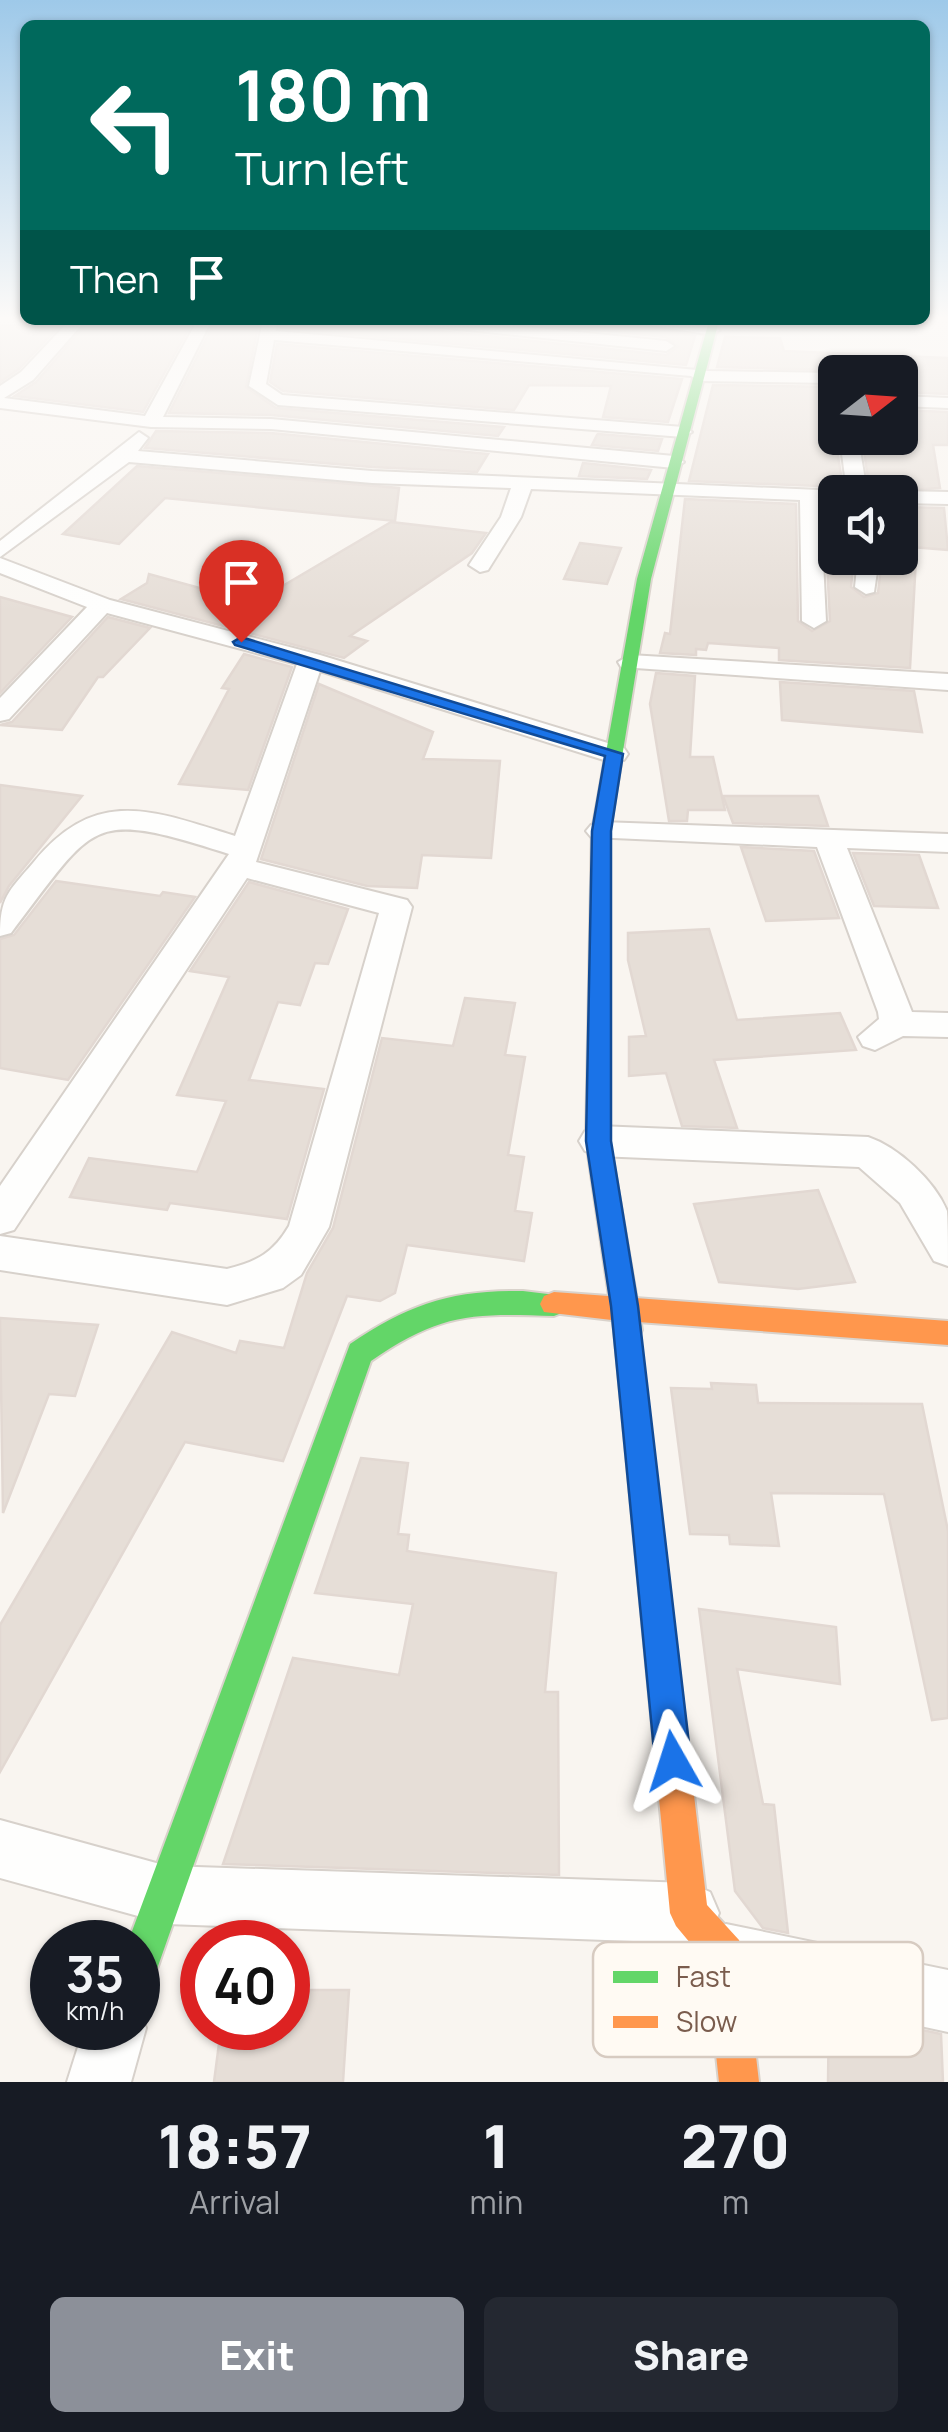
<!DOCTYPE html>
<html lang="en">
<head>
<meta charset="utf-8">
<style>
	body { margin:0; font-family:Manrope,sans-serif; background:#242831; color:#f1f3f6; height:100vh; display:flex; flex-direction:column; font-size:38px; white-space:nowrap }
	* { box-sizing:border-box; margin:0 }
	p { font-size:32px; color:#9ea1a6 }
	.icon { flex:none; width:55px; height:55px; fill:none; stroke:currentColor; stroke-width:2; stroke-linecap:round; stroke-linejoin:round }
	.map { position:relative; height:2082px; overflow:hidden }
	.panel { display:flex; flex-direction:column; background:#171b24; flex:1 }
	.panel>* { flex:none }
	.hud { position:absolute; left:20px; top:20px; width:910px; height:305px; border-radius:15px; box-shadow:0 2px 8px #0004; background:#00695c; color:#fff; overflow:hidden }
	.needle { width:65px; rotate:73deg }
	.tools { position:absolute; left:818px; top:355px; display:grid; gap:20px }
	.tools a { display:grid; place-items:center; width:100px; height:100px; border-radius:15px; background:#171b24; box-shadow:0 2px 8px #0004; font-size:50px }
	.speed { position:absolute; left:30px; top:1920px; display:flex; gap:20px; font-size:50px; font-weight:700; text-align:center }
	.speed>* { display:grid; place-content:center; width:130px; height:130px; border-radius:50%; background:#171b24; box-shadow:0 2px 8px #0004; line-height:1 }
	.speed small { font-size:25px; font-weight:400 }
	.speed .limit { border:15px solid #d22; background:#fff; color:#111 }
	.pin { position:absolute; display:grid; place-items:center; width:85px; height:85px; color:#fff; margin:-102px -42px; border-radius:50% 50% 50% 0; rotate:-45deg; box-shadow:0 0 10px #0007 }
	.pin .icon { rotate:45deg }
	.me { position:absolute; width:110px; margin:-55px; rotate:354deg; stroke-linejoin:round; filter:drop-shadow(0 0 8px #0008) }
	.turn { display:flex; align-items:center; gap:35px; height:210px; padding:0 50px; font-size:45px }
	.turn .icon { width:130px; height:130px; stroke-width:2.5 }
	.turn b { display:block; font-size:70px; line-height:85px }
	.then { display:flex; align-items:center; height:95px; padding:0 50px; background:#0003; gap:20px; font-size:38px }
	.eta { display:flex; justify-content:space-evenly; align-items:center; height:170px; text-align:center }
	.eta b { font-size:60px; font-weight:800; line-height:70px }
	.button { display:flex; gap:20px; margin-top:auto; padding:20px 50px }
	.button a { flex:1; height:115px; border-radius:15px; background:#8c9099; color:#fff; font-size:40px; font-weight:800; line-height:115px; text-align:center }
	.button a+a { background:#242831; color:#f1f3f6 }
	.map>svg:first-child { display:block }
	.building { fill:#e6ded7; stroke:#e2d8d2; stroke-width:2.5 }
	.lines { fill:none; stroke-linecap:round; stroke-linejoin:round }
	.street-casing { stroke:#d7d1cb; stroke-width:4 }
	.fast-casing { stroke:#d9d2cb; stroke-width:4 }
	.slow-casing { stroke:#d9d2cb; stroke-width:4 }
	.street { fill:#fefefd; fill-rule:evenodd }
	.fast { fill:#63d668; fill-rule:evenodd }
	.slow { fill:#ff974d; fill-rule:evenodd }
	.route { fill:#1a73e8; stroke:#114b97; stroke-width:2.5 }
	.key { fill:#fffaf3; stroke:#d7cbc1; stroke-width:2.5 }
	.key-label { font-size:28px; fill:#7a5c4d }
</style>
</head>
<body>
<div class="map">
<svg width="948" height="2082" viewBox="0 0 948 2082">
	<rect width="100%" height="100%" fill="#f9f5f0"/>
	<g class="building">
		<polygon points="45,321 64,321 19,369 0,382 0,325 42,326"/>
		<polygon points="89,321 193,321 143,412 15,396 36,382"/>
		<polygon points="215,321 259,321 246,387 276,408 504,427 498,436 271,415 169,413"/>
		<polygon points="281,321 418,321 429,330 666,355 678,347 666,337 502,321 621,321 695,336 686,365 280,328"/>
		<polygon points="725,337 780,338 784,351 948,358 948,394 900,392 900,372 717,367"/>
		<polygon points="277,344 682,379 668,422 603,417 611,386 529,385 514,410 283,391 270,382"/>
		<polygon points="713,385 835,387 835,438 843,487 689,481"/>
		<polygon points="900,410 948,412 948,445 933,445 940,488 870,492 862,438 900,438"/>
		<polygon points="156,431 271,433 488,454 477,472 372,467 145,448"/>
		<polygon points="597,435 598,434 662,439 658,451 592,445"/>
		<polygon points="583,463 651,470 647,479 579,476"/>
		<polygon points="137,466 399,488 395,521 165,498 119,544 63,534"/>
		<polygon points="685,499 796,504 798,621 812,631 830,621 824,504 835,505 835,558 854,558 851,587 864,597 878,593 882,558 916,558 910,668 779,660 779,648 708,643 706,650 696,649 696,655 660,653 665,633 670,634"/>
		<polygon points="900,507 944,508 948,550 900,546"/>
		<polygon points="391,522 486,533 472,553 350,636 367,641 344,658 121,599 147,583 149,574 254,603"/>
		<polygon points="580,543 621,548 607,584 564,579"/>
		<polygon points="0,597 72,617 0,693"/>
		<polygon points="108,617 150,628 103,677 98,677 62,730 0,725 12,722"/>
		<polygon points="244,654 292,667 248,790 179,784 229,689 222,688"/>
		<polygon points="656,673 695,676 690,757 713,757 725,810 688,810 687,821 669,821 650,704"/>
		<polygon points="780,682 914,691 922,732 782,720"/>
		<polygon points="319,684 433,732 423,759 500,761 491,858 422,855 417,888 367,886 261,859"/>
		<polygon points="0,785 82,796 9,886 0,903"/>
		<polygon points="723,796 818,796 828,826 733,823"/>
		<polygon points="741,847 814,851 839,918 766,921"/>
		<polygon points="853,853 919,855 938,908 874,906"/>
		<polygon points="56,881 160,896 163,892 195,897 68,1080 0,1068 0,939 14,935"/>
		<polygon points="249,882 348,909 328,964 315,963 300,1005 278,1002 249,1080 324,1089 287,1219 170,1203 167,1210 70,1197 89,1158 197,1172 226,1101 177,1095 229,977 190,971"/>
		<polygon points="709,929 737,1020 840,1013 856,1050 714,1060 737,1128 682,1126 666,1073 629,1076 629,1037 646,1036 628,960 628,933"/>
		<polygon points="465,998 515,1003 505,1055 525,1057 508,1155 524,1157 515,1211 532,1213 524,1261 407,1245 395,1293 380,1301 347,1296 283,1461 185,1442 0,1772 0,1625 172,1332 236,1353 240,1341 284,1348 307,1273 333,1228 382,1038 453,1046"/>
		<polygon points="818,1190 855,1282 798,1289 719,1282 694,1204"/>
		<polygon points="0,1318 98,1325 75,1396 49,1394 3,1513"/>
		<polygon points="711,1383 756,1385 758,1403 922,1404 948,1531 948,1718 932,1720 884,1494 771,1493 779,1546 730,1544 729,1535 690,1534 671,1388 712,1389"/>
		<polygon points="361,1458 408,1463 398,1534 409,1535 407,1551 556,1573 545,1692 558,1692 559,1875 223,1864 293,1658 399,1675 413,1604 315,1593"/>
		<polygon points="699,1609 836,1627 840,1684 737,1669 763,1804 774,1805 788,1933 763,1928 735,1891"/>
		<polygon points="288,1990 349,1990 343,2082 214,2082 221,2028 288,2028"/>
		<polygon points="829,2010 941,2034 943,2082 828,2082"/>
	</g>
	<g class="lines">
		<defs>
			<g id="street">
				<polygon points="69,321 85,321 33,380 4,398 145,416 197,321 211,321 163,417 271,419 674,456 684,462 674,468 271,429 151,427 0,408 0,386 21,372"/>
				<polygon points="263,321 277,321 276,331 708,371 835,373 835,383 699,381 691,376 274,340 266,384 282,395 683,427 692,432 683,437 278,405 249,386"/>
				<polygon points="421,321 469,321 666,341 674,346 666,351 429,326"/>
				<polygon points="625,321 670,321 720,330 712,335"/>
				<polygon points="900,396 948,398 948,408 900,406"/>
				<polygon points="139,432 148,438 138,451 372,471 842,491 835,492 835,501 820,500 826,621 814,628 802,621 800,500 531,489 521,517 488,570 480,572 469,565 501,517 511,488 372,483 129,462 0,557 0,541"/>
				<polygon points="840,438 858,438 867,492 847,492"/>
				<polygon points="900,491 948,492 948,504 900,503 900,492 894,492"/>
				<path d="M0,558L110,600L320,655L624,748L628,754L624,760H604L320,671L256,862L407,900L412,907L329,1227L301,1275L283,1288L227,1305L0,1270V1236L227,1269C257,1262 274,1252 289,1226L379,913L247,878L14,1230L0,1234V1186L229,854C88,809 97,821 11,933L0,936C0,897 8,892 33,863C96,786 151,810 235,836L297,664L107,613L9,719L0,721V698L87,607L0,573Z"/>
				<polygon points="858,558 879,558 874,592 866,594 855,587"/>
				<polygon points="630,655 948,674 948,690 621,667 618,662"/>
				<polygon points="601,822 948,834 948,852 847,848 912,1012 948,1013 948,1037 903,1036 875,1050 863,1046 858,1037 879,1019 878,1012 817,847 591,837 586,831 591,825"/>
				<path d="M598,1126L868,1137C898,1147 935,1181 947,1211C948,1226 948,1250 948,1266L934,1261L900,1203L859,1167L598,1156L585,1151L579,1141L585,1131Z"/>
				<polygon points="0,1820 167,1866 689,1883 710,1892 719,1913 712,1930 726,1924 948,1970 948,2032 726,1984 705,1975 696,1954 703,1937 689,1943 167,1924 0,1878"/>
				<polygon points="138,2007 146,2028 131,2082 67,2082 84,2028 138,2028"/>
			</g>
			<g id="fast">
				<polygon points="709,321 719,321 651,579 610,831 610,1141 642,1330 638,1339 628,1342 618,1339 614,1330 586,1141 592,831 637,579"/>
				<path d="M523,1291L564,1296L568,1304L564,1312L554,1316C472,1313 440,1313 371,1361L157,1969L152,1983L138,1988V1942H128L350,1344C409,1304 451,1290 523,1291Z"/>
			</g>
			<polygon id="slow" points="554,1292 948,1321 948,1345 638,1322 707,1905 739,1940 744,1954 759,2082 719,2082 706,1962 676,1926 670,1913 614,1330 620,1321 544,1312 540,1304 544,1296"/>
		</defs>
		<use href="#street" class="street-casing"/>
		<use href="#fast" class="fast-casing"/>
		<use href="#slow" class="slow-casing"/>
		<use href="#street" class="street"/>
		<use href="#fast" class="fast"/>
		<use href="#slow" class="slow"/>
	</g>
	<linearGradient id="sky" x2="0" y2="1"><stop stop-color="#9ec9e9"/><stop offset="0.52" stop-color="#fcfaf8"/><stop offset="1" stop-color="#fcfaf8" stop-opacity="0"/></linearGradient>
	<rect width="948" height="612" fill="url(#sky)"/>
	<polygon class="route" points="241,637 623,754 611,831 611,1141 638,1306 691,1761 685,1774 673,1779 660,1774 655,1761 611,1306 586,1141 592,831 605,756 235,645 233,642"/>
	<rect x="593" y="1942" width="330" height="115" rx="15" class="key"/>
	<rect x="613" y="1971" width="45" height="12" fill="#63d668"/>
	<rect x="613" y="2016" width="45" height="12" fill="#ff974d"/>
	<g class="key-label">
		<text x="676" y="1987">Fast</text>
		<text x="676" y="2032">Slow</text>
	</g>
</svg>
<div class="tools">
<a><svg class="needle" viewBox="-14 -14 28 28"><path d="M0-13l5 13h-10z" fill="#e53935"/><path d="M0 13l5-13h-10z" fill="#9ea1a6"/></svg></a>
<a><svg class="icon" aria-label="sound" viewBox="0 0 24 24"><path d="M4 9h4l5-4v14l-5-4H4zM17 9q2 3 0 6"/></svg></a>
</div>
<div class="speed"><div>35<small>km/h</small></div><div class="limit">40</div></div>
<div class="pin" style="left:241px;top:642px;background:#d93025"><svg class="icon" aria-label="arrive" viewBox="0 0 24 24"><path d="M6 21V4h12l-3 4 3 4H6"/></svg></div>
<svg class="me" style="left:673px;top:1761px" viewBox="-20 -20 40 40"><path d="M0-17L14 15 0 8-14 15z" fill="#1a73e8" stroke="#fff" stroke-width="4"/></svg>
<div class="hud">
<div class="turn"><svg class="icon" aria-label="left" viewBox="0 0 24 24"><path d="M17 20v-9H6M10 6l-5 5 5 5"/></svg><div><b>180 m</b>Turn left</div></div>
<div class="then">Then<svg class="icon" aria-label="arrive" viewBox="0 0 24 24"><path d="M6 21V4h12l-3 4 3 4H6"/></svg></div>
</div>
</div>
<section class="panel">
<div class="eta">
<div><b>18:57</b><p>Arrival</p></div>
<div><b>1</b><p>min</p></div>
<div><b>270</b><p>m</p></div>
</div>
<div class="button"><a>Exit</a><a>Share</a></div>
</section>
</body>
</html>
